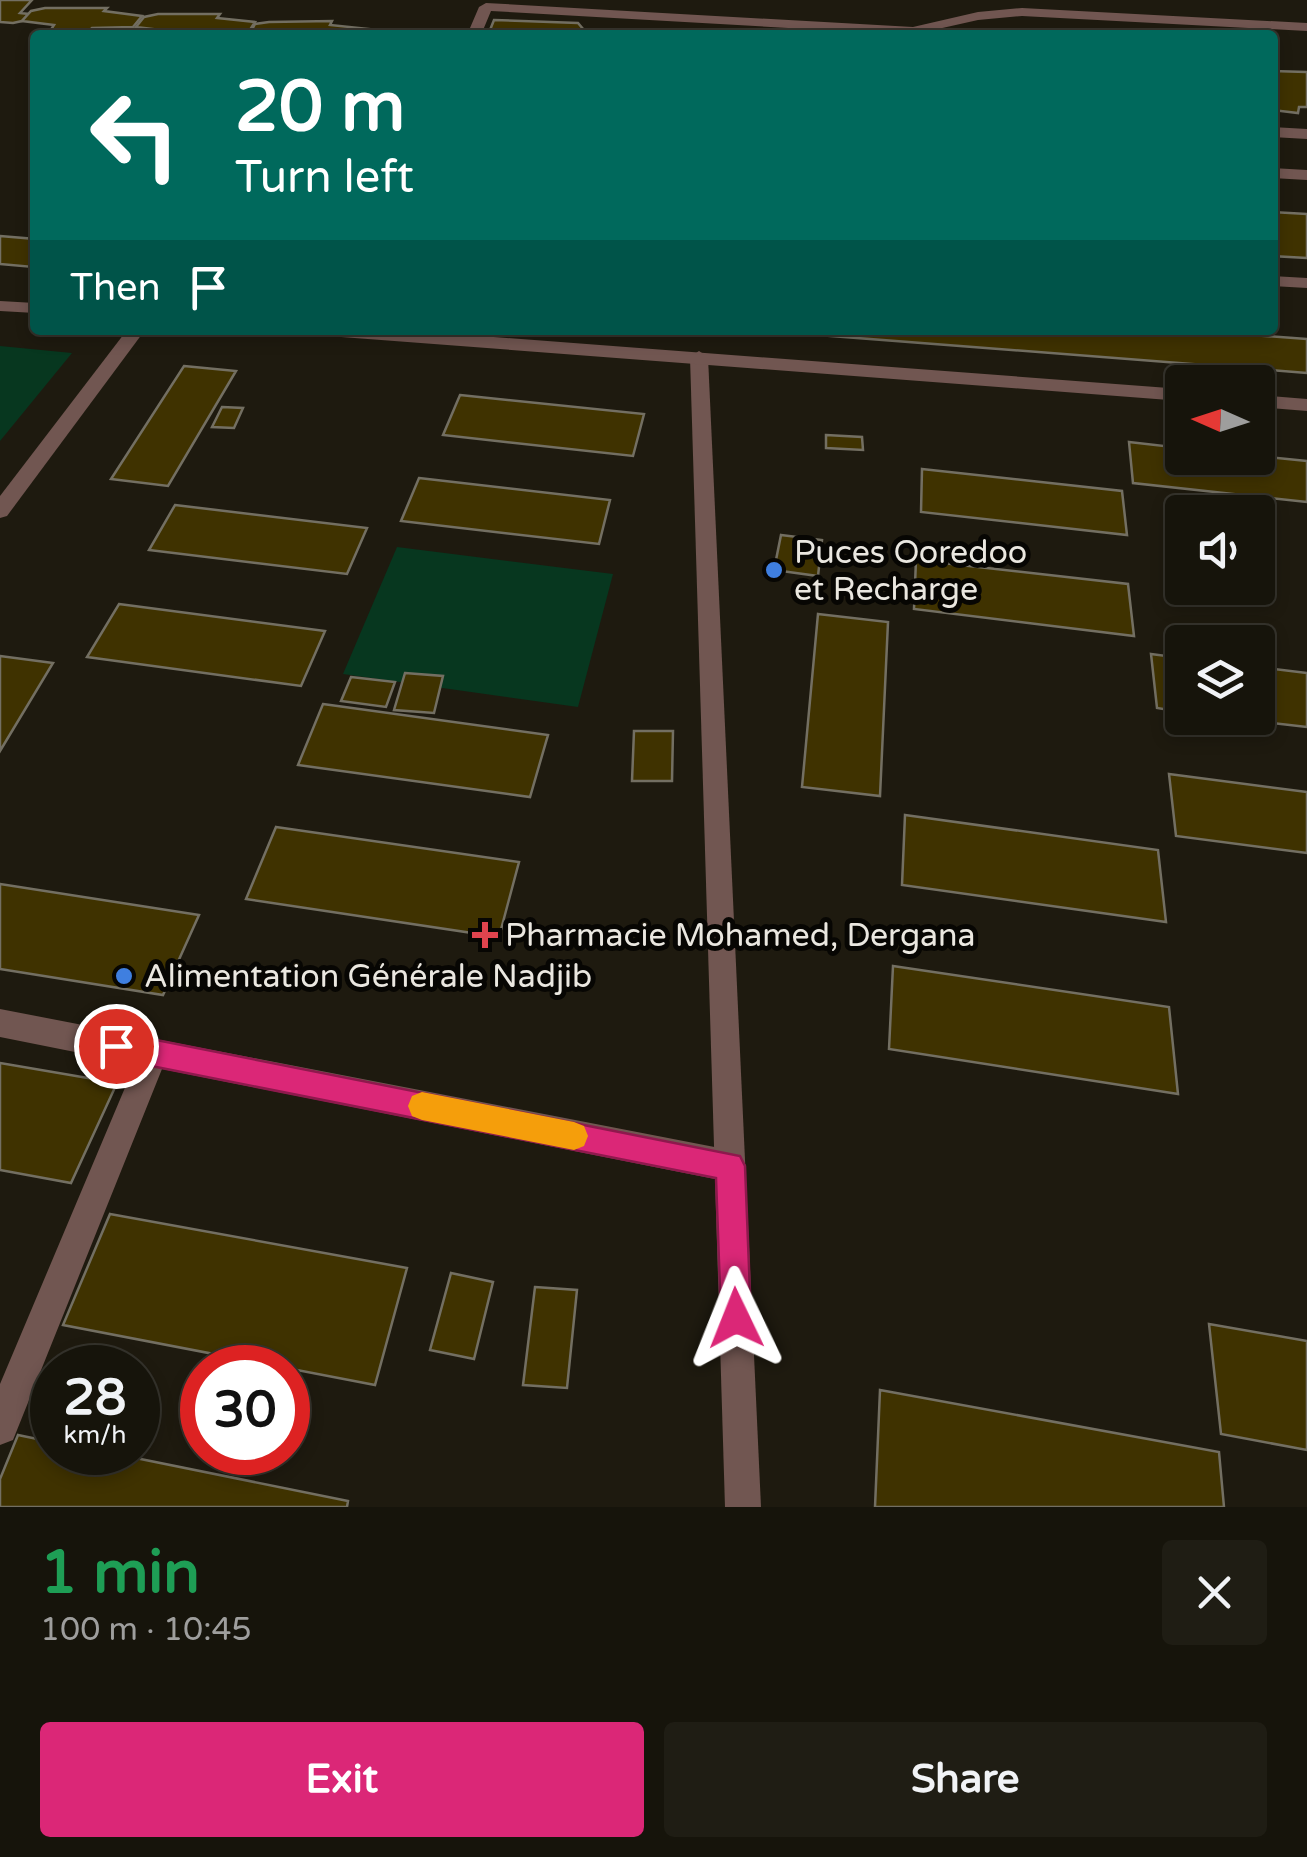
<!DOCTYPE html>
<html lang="en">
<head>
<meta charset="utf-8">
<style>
	body { margin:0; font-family:"Varela Round",sans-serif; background:#1f1d14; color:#f1f3f6; height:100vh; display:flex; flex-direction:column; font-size:38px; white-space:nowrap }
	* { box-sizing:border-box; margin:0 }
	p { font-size:32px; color:#9e9e9d }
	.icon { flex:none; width:55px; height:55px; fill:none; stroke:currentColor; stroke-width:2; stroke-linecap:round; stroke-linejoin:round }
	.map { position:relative; height:1507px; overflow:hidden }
	.details { display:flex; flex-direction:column; background:#16140b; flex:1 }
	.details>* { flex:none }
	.banner { position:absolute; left:30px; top:30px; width:1248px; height:305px; border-radius:10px; box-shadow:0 5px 15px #0003,0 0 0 2px #35332c; background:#00695c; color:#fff; overflow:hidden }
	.needle { width:65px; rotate:273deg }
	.fabs { position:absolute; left:1165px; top:365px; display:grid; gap:20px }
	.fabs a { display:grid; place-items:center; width:110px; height:110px; border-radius:10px; background:#16140b; box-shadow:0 5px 15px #0003,0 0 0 2px #35332c; font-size:50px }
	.speed { position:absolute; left:30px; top:1345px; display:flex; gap:20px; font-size:50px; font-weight:700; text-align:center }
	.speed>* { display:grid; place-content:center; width:130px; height:130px; border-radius:50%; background:#16140b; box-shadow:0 5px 15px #0003,0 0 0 2px #35332c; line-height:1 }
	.speed small { font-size:25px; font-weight:400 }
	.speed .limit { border:15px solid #d22; background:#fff; color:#111 }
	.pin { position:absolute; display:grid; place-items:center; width:85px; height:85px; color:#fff; margin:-42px; border:5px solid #fff; border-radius:50%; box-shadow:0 2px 10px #0007 }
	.me { position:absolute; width:110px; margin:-55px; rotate:358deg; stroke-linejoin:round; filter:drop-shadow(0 0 8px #0008) }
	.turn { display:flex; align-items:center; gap:35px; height:210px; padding:0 40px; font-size:45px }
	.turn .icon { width:130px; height:130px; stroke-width:2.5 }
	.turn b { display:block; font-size:70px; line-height:85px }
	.then { display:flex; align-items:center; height:95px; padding:0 40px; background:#0003; gap:20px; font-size:38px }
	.round { display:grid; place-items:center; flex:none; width:105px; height:105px; border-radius:10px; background:#1f1d14 }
	.summary { display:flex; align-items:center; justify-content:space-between; height:170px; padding:0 40px }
	h1 { font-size:60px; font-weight:700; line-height:75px; color:#1e9e55 }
	.primary-button { display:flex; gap:20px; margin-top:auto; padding:20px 40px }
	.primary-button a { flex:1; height:115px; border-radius:10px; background:#db2777; color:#fff; font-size:40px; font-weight:700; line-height:115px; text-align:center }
	.primary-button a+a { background:#1f1d14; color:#f1f3f6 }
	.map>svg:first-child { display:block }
	.green { fill:#07371f }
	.building { fill:#3f3200; stroke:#736f62; stroke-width:2.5 }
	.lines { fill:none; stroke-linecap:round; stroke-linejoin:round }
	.service { fill:#715651; fill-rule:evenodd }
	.minor { fill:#715651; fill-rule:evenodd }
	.tertiary { fill:#715651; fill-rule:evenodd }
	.route { fill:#db2777; stroke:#8e194d; stroke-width:2.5 }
	.slow { fill:#f59e0b }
	.shop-dot { fill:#3f7fe0; stroke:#070603; stroke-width:4 }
	.health-dot { fill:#e0444e; stroke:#070603; stroke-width:4 }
	.labels { text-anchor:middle; stroke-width:10; stroke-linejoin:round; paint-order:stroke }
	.poi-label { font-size:32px; fill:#eae7e0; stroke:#070603; text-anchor:start }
</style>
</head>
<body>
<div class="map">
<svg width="1307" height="1507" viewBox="0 0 1307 1507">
	<rect width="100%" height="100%" fill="#1e1a0f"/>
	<g class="green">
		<polygon points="0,346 72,353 0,441"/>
		<polygon points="397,547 613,574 578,707 343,674"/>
	</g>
	<g class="building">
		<polygon points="0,0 32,0 20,13 29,14 22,21 13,23 0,22"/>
		<polygon points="45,8 107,8 104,11 142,16 133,27 92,28 88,32 50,31 54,25 22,21 31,11"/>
		<polygon points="158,14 220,14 217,18 255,22 248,33 234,35 167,35 169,31 136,27 144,17"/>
		<polygon points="494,20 578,23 584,30 608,31 611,35 488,35"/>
		<polygon points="332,21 330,25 369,29 366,35 249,35 255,24 269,22"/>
		<polygon points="1272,71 1307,72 1307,107 1299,107 1298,113 1272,110"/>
		<polygon points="1272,212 1307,214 1307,258 1272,256"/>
		<polygon points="0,236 35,239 33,267 0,264"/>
		<polygon points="793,330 1181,330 1307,339 1307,373 793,333"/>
		<polygon points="184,366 236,371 168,486 111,479"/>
		<polygon points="460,395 644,414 633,456 443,435"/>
		<polygon points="222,407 243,408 234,428 212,427"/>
		<polygon points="826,435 862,437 863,450 826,448"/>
		<polygon points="1129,442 1182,448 1182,458 1258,456 1307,461 1307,502 1133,483"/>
		<polygon points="922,469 1122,491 1127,535 921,512"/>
		<polygon points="419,478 610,500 599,544 401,521"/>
		<polygon points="175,505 367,528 347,574 149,550"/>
		<polygon points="781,535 822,540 818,576 774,570"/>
		<polygon points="916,560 1128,584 1134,636 914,609"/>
		<polygon points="119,604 325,631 301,686 87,657"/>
		<polygon points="818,614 888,622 880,796 802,787"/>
		<polygon points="1151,654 1182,658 1182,712 1157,708"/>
		<polygon points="0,656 53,663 0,751"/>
		<polygon points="1258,667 1307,673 1307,727 1230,718 1258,718"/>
		<polygon points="405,673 443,676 434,713 394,710"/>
		<polygon points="351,677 395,682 386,707 341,701"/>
		<polygon points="323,704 548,735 530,797 298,765"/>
		<polygon points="634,731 673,731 672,781 632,781"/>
		<polygon points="1169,774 1307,792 1307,853 1176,836"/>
		<polygon points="905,815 1158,850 1166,922 902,885"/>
		<polygon points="276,827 519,862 499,937 246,899"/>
		<polygon points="0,884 199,915 163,995 0,969"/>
		<polygon points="893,966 1169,1007 1178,1094 889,1049"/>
		<polygon points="0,1063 117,1083 71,1183 0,1170"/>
		<polygon points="110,1214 407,1268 375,1385 63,1325"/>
		<polygon points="451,1273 493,1282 474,1359 430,1350"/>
		<polygon points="535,1287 577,1290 567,1388 523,1385"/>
		<polygon points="1209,1324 1307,1341 1307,1450 1221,1434"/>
		<polygon points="880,1390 1219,1452 1224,1507 875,1507"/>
		<polygon points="18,1435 52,1442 52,1452 106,1452 348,1501 347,1507 0,1507 0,1479"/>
	</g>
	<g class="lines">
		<polygon class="service" points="0,1009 730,1150 741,1155 746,1166 741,1177 730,1182 162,1069 13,1440 0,1445 0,1384 135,1064 0,1037"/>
		<g class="minor">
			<polygon points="486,3 913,27 978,12 1022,8 1307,23 1307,31 1022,16 978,20 911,35 491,11 481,35 467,35 479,7"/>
			<polygon points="1272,127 1307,129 1307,139 1272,137"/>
			<polygon points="1272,168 1307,170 1307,180 1272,178"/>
			<polygon points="1272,276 1307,278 1307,288 1272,286"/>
			<polygon points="127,330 145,330 7,516 0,518 0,496"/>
			<polygon points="699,351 708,357 761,1507 725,1507 690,357"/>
		</g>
		<g class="tertiary">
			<polygon points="0,301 35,303 35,313 0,311"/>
			<polygon points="319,330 401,330 1182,389 1182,401 328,336"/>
			<polygon points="1258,395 1307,399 1307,411 1258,407"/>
		</g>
	</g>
	<polygon class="route" points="116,1032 740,1156 745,1166 751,1318 747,1329 736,1333 725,1329 721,1318 716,1178 116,1059 106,1055 102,1046 106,1036"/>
	<polygon class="slow" points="422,1092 574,1122 584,1126 588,1136 584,1146 574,1150 422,1120 412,1116 408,1106 412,1096"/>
	<g class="shop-dot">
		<circle cx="774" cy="570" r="10"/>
		<circle cx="124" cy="976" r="10"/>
	</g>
	<path class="health-dot" d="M480 920h10v10h10v10h-10v10h-10v-10h-10v-10h10z"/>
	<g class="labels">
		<g class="poi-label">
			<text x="794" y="563">Puces Ooredoo<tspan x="794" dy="37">et Recharge</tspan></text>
			<text x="505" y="946">Pharmacie Mohamed, Dergana</text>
			<text x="144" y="987">Alimentation Générale Nadjib</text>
		</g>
	</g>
</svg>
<div class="fabs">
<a><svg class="needle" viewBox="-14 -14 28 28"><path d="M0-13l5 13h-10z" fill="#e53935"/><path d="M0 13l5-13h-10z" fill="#9e9e9d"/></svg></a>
<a><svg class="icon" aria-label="sound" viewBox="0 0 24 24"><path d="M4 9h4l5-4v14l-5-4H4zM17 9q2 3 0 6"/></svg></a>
<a><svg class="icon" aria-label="layers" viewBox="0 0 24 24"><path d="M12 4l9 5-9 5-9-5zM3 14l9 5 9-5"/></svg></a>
</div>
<div class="speed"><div>28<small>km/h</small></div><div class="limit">30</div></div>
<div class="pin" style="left:116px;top:1046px;background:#d93025"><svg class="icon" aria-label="arrive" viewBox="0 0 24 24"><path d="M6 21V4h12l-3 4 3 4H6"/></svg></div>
<svg class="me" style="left:736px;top:1318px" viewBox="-20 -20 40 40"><path d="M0-17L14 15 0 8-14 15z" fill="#db2777" stroke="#fff" stroke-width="4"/></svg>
<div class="banner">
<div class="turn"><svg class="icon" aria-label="left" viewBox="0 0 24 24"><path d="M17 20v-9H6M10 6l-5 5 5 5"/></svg><div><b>20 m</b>Turn left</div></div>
<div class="then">Then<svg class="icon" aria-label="arrive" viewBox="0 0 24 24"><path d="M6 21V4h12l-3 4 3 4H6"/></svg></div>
</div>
</div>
<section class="details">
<div class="summary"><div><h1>1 min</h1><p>100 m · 10:45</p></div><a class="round"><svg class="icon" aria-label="close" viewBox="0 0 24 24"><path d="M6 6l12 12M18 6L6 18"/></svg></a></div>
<div class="primary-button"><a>Exit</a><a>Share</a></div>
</section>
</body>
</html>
